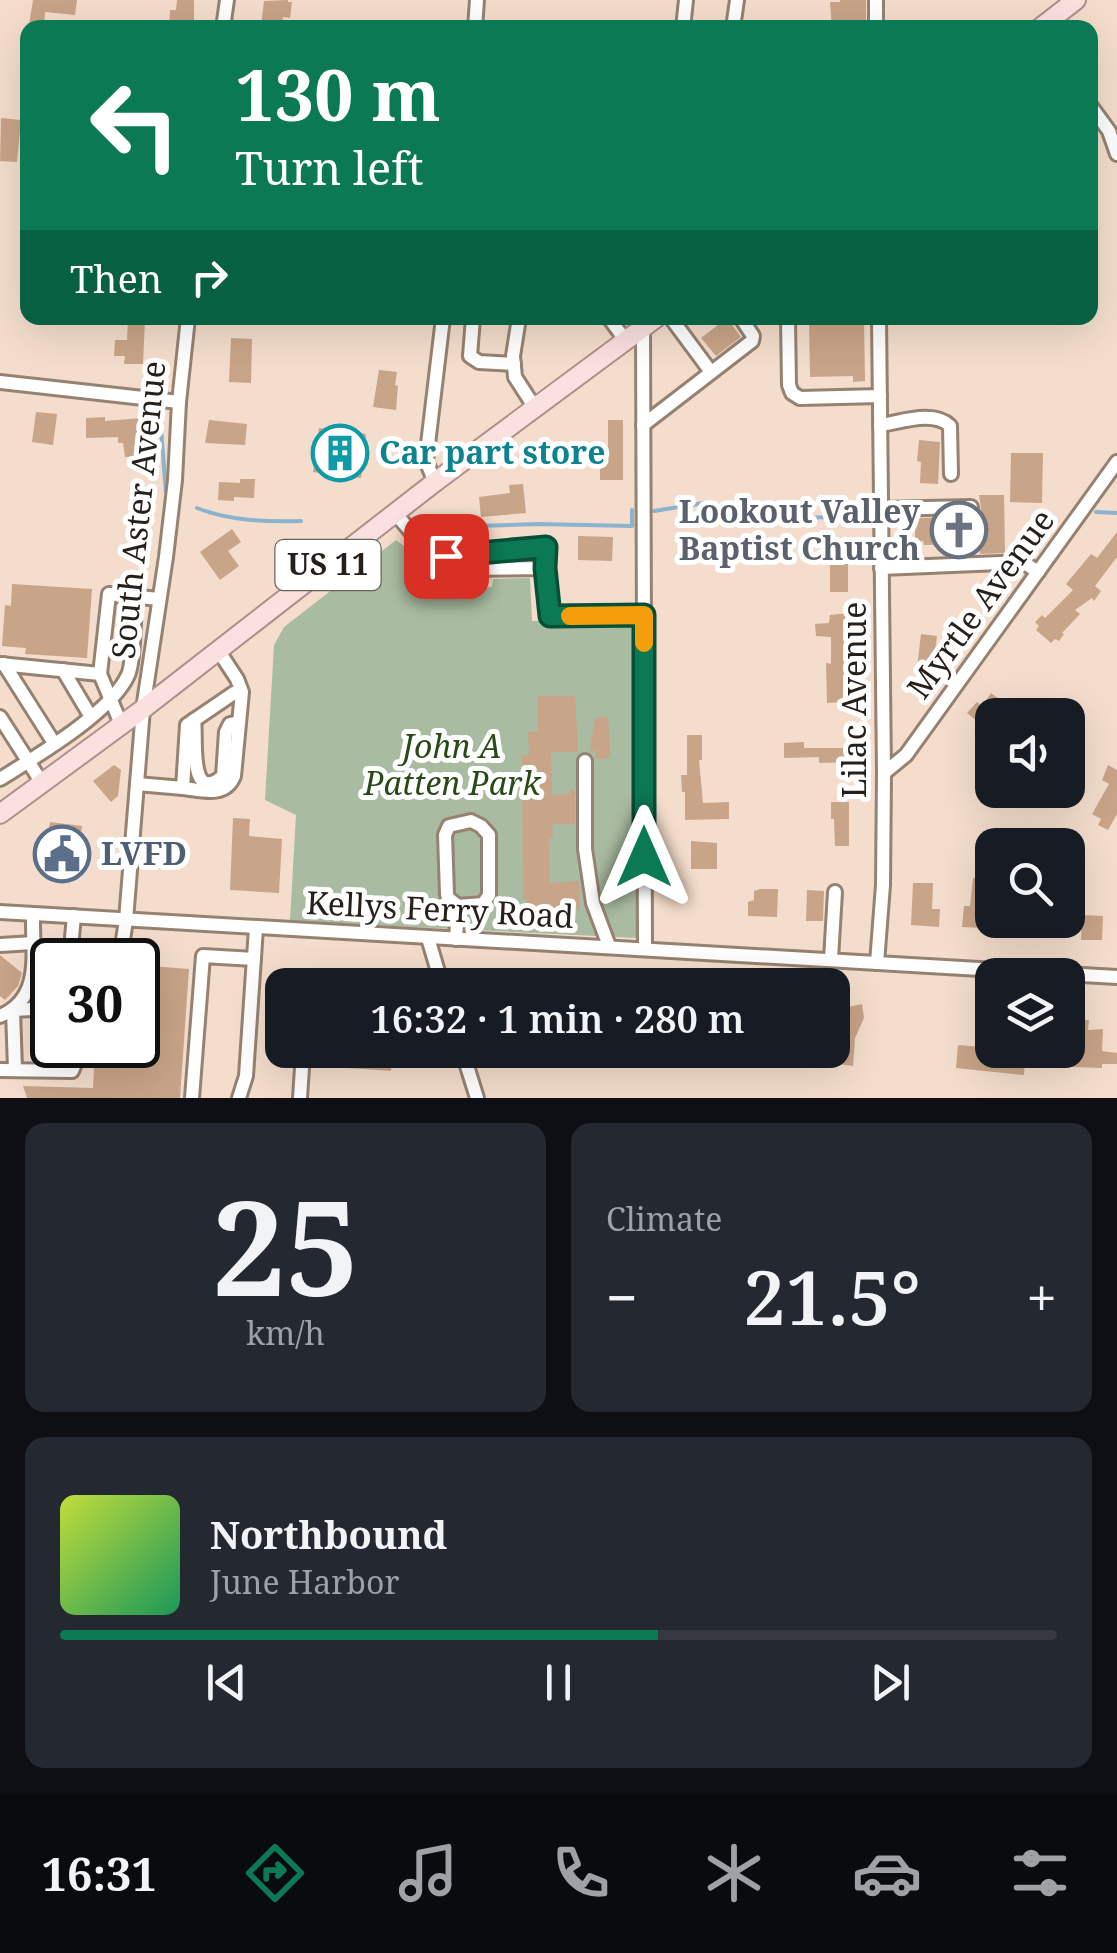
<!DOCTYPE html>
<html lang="en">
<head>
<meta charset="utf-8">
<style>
	:root { --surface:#171b24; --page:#242831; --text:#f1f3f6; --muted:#9ea1a6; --line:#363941; --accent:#0b7953 }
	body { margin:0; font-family:"Noto Serif",serif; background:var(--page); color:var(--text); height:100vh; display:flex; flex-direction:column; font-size:38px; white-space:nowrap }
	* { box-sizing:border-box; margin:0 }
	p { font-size:32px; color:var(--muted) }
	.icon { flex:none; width:55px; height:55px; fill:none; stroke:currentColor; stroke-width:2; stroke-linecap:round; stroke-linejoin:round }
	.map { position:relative; height:1098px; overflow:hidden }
	.panel { display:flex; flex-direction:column; gap:25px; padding:25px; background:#0d0f14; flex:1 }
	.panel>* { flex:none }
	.guide { position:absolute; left:20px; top:20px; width:1078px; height:305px; border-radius:20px; box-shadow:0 10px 40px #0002; background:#0b7953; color:#fff; overflow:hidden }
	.buttons { position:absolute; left:975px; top:698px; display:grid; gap:20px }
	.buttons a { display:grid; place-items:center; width:110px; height:110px; border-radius:20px; background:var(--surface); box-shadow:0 10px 40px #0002; font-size:50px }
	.speed { position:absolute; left:30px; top:938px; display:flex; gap:20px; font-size:50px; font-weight:700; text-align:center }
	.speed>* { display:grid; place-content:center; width:130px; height:130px; border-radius:50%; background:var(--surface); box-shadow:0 10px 40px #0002; line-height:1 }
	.speed .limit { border:5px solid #111; border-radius:15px; background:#fff; color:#111 }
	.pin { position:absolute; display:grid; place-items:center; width:85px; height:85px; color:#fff; margin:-42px; border-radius:20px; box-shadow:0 5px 15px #0006 }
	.me { position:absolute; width:110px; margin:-55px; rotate:0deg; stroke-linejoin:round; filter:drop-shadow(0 0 8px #0008) }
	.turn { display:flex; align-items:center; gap:35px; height:210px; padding:0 50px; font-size:45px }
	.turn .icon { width:130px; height:130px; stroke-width:2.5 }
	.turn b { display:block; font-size:70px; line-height:85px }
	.then { display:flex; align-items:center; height:95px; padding:0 50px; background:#0003; gap:20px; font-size:38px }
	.big { font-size:75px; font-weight:600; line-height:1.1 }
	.panel .widget { flex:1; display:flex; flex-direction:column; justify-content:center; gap:15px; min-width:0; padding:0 35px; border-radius:20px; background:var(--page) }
	.panel .dial { align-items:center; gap:0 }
	.dial b { font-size:130px; line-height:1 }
	.song { display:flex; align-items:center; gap:30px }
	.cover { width:120px; height:120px; border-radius:15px; background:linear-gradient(135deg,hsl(70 70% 55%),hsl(150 70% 35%)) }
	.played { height:10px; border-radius:5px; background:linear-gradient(90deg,var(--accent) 60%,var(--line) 60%) }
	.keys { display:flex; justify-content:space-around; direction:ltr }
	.heat { display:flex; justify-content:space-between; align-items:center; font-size:55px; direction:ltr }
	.panel .tiles { flex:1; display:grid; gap:25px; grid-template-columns:1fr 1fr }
	.widget:last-child { grid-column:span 2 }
	.trip { position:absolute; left:265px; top:968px; width:585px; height:100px; border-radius:20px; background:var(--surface); box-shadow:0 10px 40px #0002; font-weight:600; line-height:100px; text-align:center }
	.menu { display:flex; height:160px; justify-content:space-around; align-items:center; background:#090b0e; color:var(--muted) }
	.menu .icon { width:70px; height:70px }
	.menu .active { color:var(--accent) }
	.menu b { font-size:45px; color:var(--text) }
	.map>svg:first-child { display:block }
</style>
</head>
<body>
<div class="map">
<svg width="1117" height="1098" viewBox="0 0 1117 1098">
	<rect width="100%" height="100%" fill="#f4ddcc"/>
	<!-- green -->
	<polygon fill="#a9bba0" points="396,540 431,566 433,590 492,587 493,579 530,578 532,621 636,620 637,938 290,921 296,815 265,800 274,645 284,627"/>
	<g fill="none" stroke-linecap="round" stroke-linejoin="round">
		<!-- stream -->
		<g stroke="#8bb3ce" stroke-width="4">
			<polyline points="164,406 161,429 166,492"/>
			<path d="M 197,508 C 229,521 267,522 301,521"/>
			<polyline points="654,511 704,503 800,518 863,516"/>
			<polyline points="1096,512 1117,513"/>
			<polyline points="420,516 445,527 538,524 632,526 632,510"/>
		</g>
	</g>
	<!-- building -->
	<g fill="#c8a488">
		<polygon points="33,0 77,0 75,15 45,12 44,27 29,25"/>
		<polygon points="177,0 194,0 194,22 189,22 189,28 169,28 170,10 176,10"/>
		<polygon points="288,0 288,2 292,2 290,18 283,17 282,28 261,25 264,1"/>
		<polygon points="840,0 866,0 866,28 832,28 830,2 840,2"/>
		<polygon points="1,118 21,120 17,162 0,161"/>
		<polygon points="727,318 741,337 716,356 701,338"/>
		<polygon points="809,318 864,318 865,381 853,382 853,376 810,377"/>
		<polygon points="128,319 145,320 143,364 124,364 125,356 114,356 115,340 127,340"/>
		<polygon points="231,338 252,339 251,383 229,382"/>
		<polygon points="379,370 397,372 395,385 398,386 396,410 373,407"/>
		<polygon points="36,412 57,414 53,445 32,442"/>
		<polygon points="105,417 105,421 142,418 143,435 140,435 141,450 135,450 136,456 125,457 123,443 118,443 118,437 86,438 86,418"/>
		<polygon points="209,420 247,424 245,445 205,443"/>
		<polygon points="608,420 623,420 623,480 600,480 600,446 608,446"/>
		<polygon points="319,428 366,434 361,478 313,472"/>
		<polygon points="919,440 940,442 938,484 920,483 921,462 917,461"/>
		<polygon points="1011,453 1043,453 1042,503 1010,502"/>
		<polygon points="240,479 255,479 254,498 234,497 234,501 218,500 219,482 240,483"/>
		<polygon points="523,484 526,513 481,517 479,497 510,493 509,485"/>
		<polygon points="979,495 1004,495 1005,553 980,554 980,544 924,545 923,541 918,541 918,538 915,538 915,522 918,522 918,518 971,517 979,514 981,508"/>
		<polygon points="232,529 241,542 228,551 239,566 220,580 200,552"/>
		<polygon points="1117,532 1117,557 1095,586 1101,591 1094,601 1092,598 1075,610 1080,614 1062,633 1064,634 1059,641 1055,639 1051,643 1036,630 1039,626 1035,622 1042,615 1045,618 1073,590 1066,584 1091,554 1097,558"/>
		<polygon points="578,536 613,537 612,561 578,560"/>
		<rect x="830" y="564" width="18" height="28"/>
		<polygon points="12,584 92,589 87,658 25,654 26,648 2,646 5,605 11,606"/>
		<polygon points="849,613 853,631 852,648 848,648 845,702 827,703 826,663 831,664 831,637 816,636 815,624 829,623 830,615"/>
		<polygon points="921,634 937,636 933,670 917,668"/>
		<polygon points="991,693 999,699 989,712 992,715 992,733 967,713 977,702 982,706"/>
		<polygon points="538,696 575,696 578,752 551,752 552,795 570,794 570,790 575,791 575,824 552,824 553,837 549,838 550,883 579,881 580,909 527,910 527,900 523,899 522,755 529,755 528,732 538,731"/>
		<polygon points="608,717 610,758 596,759 596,751 590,751 595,718"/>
		<polygon points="687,735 702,735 702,760 699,760 703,803 729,802 729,819 685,820 685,792 682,792 681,775 687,775"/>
		<polygon points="804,742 804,748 852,748 852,762 819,763 819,757 784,758 784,743"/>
		<polygon points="114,765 121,770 118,796 111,802 93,781"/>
		<polygon points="1108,765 1117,770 1117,814 1108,830 1098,825 1101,819 1092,814 1109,784 1102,780"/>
		<polygon points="831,802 849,802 849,846 835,846 834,819 831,819"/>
		<polygon points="233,818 250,819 249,836 282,839 279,893 230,890"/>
		<polygon points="50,822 82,826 80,841 88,842 84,872 36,865 41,836 48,837"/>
		<polygon points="691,841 717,843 717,869 691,869"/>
		<polygon points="973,878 992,880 990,893 984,893 982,928 962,927 964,906 970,906"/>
		<polygon points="913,883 933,883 932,909 940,909 939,927 911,925"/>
		<polygon points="760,889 778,889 777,917 748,916 748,902 754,900 754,891"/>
		<polygon points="807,890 824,891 823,921 806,921"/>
		<polygon points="1082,915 1103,916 1102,940 1081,940"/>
		<polygon points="993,920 1036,920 1035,931 1029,931 1030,935 1011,936 991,932"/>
		<polygon points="0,955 22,973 18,986 5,1000 0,996"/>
		<polygon points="138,965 189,969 180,1098 27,1098 23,1086 93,1088 95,1045 138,1045"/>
		<polygon points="862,1004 864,1018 855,1038 853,1066 838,1064 841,1032 837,1032 837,1020 834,1021 834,1010"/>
		<polygon points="1075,1020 1089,1020 1088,1030 1103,1029 1102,1051 1117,1053 1117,1064 1102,1064 1102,1068 1072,1067"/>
		<polygon points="958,1045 992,1048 994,1058 1025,1060 1024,1075 956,1068"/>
		<polygon points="348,1050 393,1050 391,1071 347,1068"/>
	</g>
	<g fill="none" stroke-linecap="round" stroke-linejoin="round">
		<!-- minor casing -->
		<g stroke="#968271" stroke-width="18">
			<g id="minor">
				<polyline points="876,0 876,28"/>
				<polyline points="223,28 227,0"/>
				<polyline points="475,28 477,0"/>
				<polyline points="683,28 686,0"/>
				<polyline points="733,28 737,0"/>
				<polyline points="1090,105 1109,131 1117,154"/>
				<polyline points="473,318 470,356 479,362 514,364"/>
				<polyline points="519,318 513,356 515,377 535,408"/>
				<polyline points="609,318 626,341"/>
				<polyline points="671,318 711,372"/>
				<polyline points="788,318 789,385 792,393 800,398 880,396"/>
				<polyline points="643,325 645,948"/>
				<polyline points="0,382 179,402"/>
				<polyline points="643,425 752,341 753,336 741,318"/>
				<path d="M 880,425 C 901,422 934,410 950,426 L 951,474"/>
				<polyline points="435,482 426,461 443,318"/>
				<polyline points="881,509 971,507"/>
				<polyline points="395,513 424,547 453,569 545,568 550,617 644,615"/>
				<polyline points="438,557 546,547 545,568"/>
				<polyline points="881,568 1023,562 1038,572"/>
				<path d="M 218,650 L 237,679 L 242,692 L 234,693 L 187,725 L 183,788 C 202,790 225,798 234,776 L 242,692"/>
				<polyline points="0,664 100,674 121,724"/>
				<polyline points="4,664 54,743"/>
				<polyline points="63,670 91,717"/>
				<polyline points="100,674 109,594 159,599"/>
				<polyline points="0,717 42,783"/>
				<path d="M 194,720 C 197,734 187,806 223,776 L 226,732 L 230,724 L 239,722"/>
				<polyline points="585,761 585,849 593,903 609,946"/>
				<polyline points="884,773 906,755 1117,462"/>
				<path d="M 0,779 C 35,757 111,713 128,675 C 134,663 134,613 135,597"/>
				<polyline points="137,784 183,788"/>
				<polygon points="471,821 481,826 489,835 489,895 483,904 458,906 448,898 447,894 445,835 449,826"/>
				<polyline points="0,912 1117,977"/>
				<polyline points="428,938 442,985"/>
				<polyline points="456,939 458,906"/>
				<polyline points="0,945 33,943"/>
				<polyline points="71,948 74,916"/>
				<polyline points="831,959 835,892"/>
				<polyline points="120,960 126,920 143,709 166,557 175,480 179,402 188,318"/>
				<polyline points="877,963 883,885 884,773 879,318"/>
				<path d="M 0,1016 C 43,998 32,953 33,914"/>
				<polyline points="462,1050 477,1098"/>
				<polyline points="15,1069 13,1010 52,1008"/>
				<polyline points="0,1070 72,1071 83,1045"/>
				<polyline points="192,1098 203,956 254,959"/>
				<polyline points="239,1098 246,1076 256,928"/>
				<polyline points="300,1098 302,1068"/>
			</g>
		</g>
		<!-- major casing -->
		<g stroke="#ae8f8b" stroke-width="22">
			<g id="major">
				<polyline points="1040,28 1076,0"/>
				<polyline points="0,814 143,709 435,482 656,318"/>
			</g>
		</g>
		<!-- minor -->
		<use href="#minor" stroke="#fff" stroke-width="12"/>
		<!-- major -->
		<use href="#major" stroke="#fae0df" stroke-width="18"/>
	</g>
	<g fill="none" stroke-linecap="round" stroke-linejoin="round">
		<!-- route casing -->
		<g stroke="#074f36" stroke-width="25">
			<polyline id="route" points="446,556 546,547 545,568 550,616 644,615 644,857"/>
		</g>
		<!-- route -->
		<use href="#route" stroke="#0b7953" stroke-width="18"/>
		<!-- slow -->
		<polyline stroke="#f59e0b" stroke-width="18" points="570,616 644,615 644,643"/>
	</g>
	<!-- icons -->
	<defs>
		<g id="building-ring" transform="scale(2.875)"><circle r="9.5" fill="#fff" stroke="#0f9aa8" stroke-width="1.5"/><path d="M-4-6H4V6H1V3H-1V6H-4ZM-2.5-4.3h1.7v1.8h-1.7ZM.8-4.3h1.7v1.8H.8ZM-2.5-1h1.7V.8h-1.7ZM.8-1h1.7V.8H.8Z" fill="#0f9aa8"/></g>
		<g id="church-ring" transform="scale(2.875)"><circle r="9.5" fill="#fff" stroke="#6b7280" stroke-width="1.5"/><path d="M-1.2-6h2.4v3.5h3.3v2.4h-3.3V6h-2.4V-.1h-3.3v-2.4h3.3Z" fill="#6b7280"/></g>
		<g id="civic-ring" transform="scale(2.875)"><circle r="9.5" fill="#fff" stroke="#5c6f8a" stroke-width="1.5"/><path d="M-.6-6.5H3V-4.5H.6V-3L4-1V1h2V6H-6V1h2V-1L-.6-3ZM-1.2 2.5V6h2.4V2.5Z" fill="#5c6f8a"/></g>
	</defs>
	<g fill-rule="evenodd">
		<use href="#building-ring" x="340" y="453"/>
		<use href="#church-ring" x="959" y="530"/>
		<use href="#civic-ring" x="62" y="854"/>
	</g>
	<g text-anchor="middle" stroke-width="10" stroke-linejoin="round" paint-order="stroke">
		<!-- shield labels -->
		<rect fill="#fff" stroke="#68625e" stroke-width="2.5" x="275.5" y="540" width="105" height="50" rx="8"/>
		<g font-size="30" font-weight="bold" fill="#271f19">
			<text x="328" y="575">US 11</text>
		</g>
		<!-- culture labels -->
		<g font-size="32" font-weight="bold" fill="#0d838f" stroke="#fff" text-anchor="start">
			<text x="379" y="464">Car part store</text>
		</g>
		<!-- street labels -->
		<g font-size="32" fill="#271f19" stroke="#fff">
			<text transform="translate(139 510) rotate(-84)" y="11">South Aster Avenue</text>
			<text transform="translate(981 604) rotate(-54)" y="11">Myrtle Avenue</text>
			<text transform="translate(855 700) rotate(-90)" y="11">Lilac Avenue</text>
			<text transform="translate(440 910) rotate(3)" y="11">Kellys Ferry Road</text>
		</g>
		<!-- worship labels -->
		<g font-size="32" font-weight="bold" fill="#5b616d" stroke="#fff" text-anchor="end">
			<text x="920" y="523">Lookout Valley<tspan x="920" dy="37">Baptist Church</tspan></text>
		</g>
		<!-- park labels -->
		<g font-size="32" font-style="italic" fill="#294a16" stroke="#fff">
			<text x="452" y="758">John A<tspan x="452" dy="37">Patten Park</tspan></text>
		</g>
		<!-- service labels -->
		<g font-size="32" font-weight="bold" fill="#4e5e75" stroke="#fff" text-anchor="start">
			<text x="101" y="865">LVFD</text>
		</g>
	</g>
</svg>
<div class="buttons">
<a><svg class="icon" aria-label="sound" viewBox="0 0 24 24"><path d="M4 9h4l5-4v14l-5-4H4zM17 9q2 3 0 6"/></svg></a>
<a><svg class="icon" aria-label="search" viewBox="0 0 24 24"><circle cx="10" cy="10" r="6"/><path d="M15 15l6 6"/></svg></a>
<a><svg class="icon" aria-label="layers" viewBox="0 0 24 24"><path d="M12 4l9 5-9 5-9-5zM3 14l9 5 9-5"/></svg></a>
</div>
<div class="speed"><div class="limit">30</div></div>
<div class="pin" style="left:446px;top:556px;background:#d93025"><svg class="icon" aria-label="arrive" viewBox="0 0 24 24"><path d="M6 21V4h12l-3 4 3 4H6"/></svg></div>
<svg class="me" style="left:644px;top:857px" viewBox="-20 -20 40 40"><path d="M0-17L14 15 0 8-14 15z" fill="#0b7953" stroke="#fff" stroke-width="4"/></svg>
<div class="trip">16:32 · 1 min · 280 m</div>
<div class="guide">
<div class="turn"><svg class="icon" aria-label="left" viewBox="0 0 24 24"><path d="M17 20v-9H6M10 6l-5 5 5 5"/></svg><div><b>130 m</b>Turn left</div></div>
<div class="then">Then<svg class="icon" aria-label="right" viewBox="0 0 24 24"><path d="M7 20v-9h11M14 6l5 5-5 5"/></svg></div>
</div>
</div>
<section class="panel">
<div class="tiles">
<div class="widget dial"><b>25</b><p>km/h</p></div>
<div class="widget"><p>Climate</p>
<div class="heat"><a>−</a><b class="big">21.5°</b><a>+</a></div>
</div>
<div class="widget">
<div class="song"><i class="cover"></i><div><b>Northbound</b><p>June Harbor</p></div></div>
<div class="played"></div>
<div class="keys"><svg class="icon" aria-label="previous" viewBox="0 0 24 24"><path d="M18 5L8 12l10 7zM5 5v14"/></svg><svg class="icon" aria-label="pause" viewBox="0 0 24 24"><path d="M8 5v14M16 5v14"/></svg><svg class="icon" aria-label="next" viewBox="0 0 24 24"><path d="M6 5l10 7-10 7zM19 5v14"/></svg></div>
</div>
</div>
</section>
<nav class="menu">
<b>16:31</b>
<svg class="icon active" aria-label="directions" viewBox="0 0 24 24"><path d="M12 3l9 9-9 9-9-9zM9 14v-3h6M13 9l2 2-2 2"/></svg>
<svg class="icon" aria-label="music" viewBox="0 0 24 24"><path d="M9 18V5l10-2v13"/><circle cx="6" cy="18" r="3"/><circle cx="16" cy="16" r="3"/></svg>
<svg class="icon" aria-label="phone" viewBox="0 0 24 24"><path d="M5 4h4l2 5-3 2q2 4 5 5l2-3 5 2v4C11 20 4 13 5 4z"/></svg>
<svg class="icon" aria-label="climate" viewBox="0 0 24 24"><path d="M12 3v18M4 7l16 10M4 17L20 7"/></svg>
<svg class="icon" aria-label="car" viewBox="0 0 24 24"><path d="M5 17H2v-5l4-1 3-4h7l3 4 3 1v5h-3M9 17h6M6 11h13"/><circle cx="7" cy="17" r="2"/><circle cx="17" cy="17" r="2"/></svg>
<svg class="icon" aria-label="filters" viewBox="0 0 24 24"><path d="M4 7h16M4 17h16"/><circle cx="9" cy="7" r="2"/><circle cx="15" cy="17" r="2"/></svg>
</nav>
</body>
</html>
